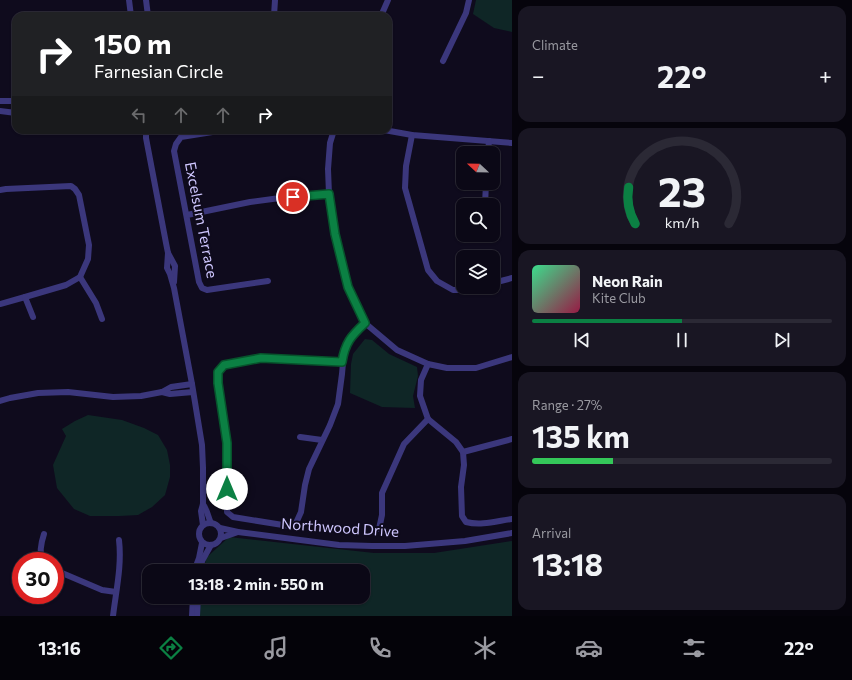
<!DOCTYPE html>
<html lang="en">
<head>
<meta charset="utf-8">
<style>
	:root { --surface:#0b0816; --page:#191623; --text:#f1f3f6; --muted:#9a9aa1; --line:#2b2935; --accent:#0b8043 }
	body { margin:0; font-family:Commissioner,sans-serif; background:var(--page); color:var(--text); height:100vh; display:flex; flex-direction:column; font-size:15px; white-space:nowrap }
	* { box-sizing:border-box; margin:0 }
	p { font-size:13px; color:var(--muted) }
	.icon { flex:none; width:22px; height:22px; fill:none; stroke:currentColor; stroke-width:2; stroke-linecap:round; stroke-linejoin:round }
	.map { position:relative; flex:1; overflow:hidden }
	.side { display:flex; flex-direction:column; gap:6px; padding:6px; background:#06040c; width:340px }
	.side>* { flex:none }
	.guide { position:absolute; left:12px; top:12px; width:380px; height:122px; border-radius:12px; box-shadow:0 1px 3px #0004,0 0 0 1px var(--line); background:#202124; color:#fff; overflow:hidden }
	.needle { width:26px; rotate:292deg }
	.tools { position:absolute; left:456px; top:146px; display:grid; gap:8px }
	.tools a { display:grid; place-items:center; width:44px; height:44px; border-radius:8px; background:var(--surface); box-shadow:0 1px 3px #0004,0 0 0 1px var(--line); font-size:20px }
	.speed { position:absolute; left:12px; top:552px; display:flex; gap:8px; font-size:20px; font-weight:700; text-align:center }
	.speed>* { display:grid; place-content:center; width:52px; height:52px; border-radius:50%; background:var(--surface); box-shadow:0 1px 3px #0004,0 0 0 1px var(--line); line-height:1 }
	.speed .limit { border:6px solid #d22; background:#fff; color:#111 }
	.pin { position:absolute; display:grid; place-items:center; width:34px; height:34px; color:#fff; margin:-17px; border:2px solid #fff; border-radius:50%; box-shadow:0 1px 4px #0007 }
	.me { position:absolute; width:44px; margin:-22px; rotate:0deg; stroke-linejoin:round; filter:drop-shadow(0 0 3px #0008) }
	.turn { display:flex; align-items:center; gap:14px; height:84px; padding:0 16px; font-size:18px }
	.turn .icon { width:52px; height:52px; stroke-width:2.5 }
	.turn b { display:block; font-size:28px; line-height:34px }
	.lanes { display:flex; align-items:center; height:38px; padding:0 16px; background:#0003; justify-content:center; gap:20px; direction:ltr }
	.lanes .off { opacity:.35 }
	.big { font-size:30px; font-weight:700; line-height:1.1 }
	.side .card { flex:1; display:flex; flex-direction:column; justify-content:center; gap:6px; min-width:0; padding:0 14px; border-radius:12px; background:var(--page) }
	.side .dial { align-items:center; gap:0 }
	.dial svg { height:104px; overflow:visible; fill:none; stroke:var(--line); stroke-width:7; stroke-linecap:round; text-anchor:middle }
	.dial text { fill:var(--text); stroke:none }
	.song { display:flex; align-items:center; gap:12px }
	.cover { width:48px; height:48px; border-radius:6px; background:linear-gradient(135deg,hsl(150 70% 55%),hsl(340 70% 35%)) }
	.played { height:4px; border-radius:2px; background:linear-gradient(90deg,var(--accent) 50%,var(--line) 50%) }
	.keys { display:flex; justify-content:space-around; direction:ltr }
	.heat { display:flex; justify-content:space-between; align-items:center; font-size:22px; direction:ltr }
	.charge { height:6px; border-radius:3px; background:linear-gradient(90deg,#34c759 27%,var(--line) 0) }
	.trip { position:absolute; left:142px; top:564px; width:228px; height:40px; border-radius:12px; background:var(--surface); box-shadow:0 1px 3px #0004,0 0 0 1px var(--line); font-weight:700; line-height:40px; text-align:center }
	.tabs { display:flex; height:64px; justify-content:space-around; align-items:center; background:#040309; color:var(--muted) }
	.tabs .icon { width:28px; height:28px }
	.tabs .selected { color:var(--accent) }
	.tabs b { font-size:18px; color:var(--text) }
	main { display:flex; flex:1; min-height:0 }
	.map>svg:first-child { display:block }
</style>
</head>
<body>
<main>
<div class="map">
<svg width="512" height="616" viewBox="0 0 512 616">
	<rect width="100%" height="100%" fill="#0f0b1d"/>
	<!-- green -->
	<g fill="#0f2626">
		<polygon points="476,0 512,0 512,32 494,28 473,14"/>
		<polygon points="365,339 372,340 389,354 417,367 418,376 413,396 415,408 382,407 350,393 351,364 353,354"/>
		<polygon points="88,415 122,420 144,428 158,435 167,450 170,465 170,477 165,495 152,507 138,515 119,516 90,516 74,509 57,488 53,465 66,436 62,429 75,421"/>
		<polygon points="229,537 374,553 434,553 512,541 512,616 199,616 201,597 363,597 363,571 204,571 206,558"/>
	</g>
	<g fill="none" stroke-linecap="round" stroke-linejoin="round">
		<!-- minor -->
		<g stroke="#3b377c" stroke-width="6">
			<polyline points="129,0 131,16"/>
			<polyline points="146,0 148,16"/>
			<polyline points="274,16 275,0"/>
			<polyline points="381,16 388,0"/>
			<polyline points="443,61 466,13 469,0"/>
			<polyline points="0,101 16,101"/>
			<polyline points="0,111 16,113"/>
			<polyline points="146,130 146,138 166,243 168,253 175,266 174,282"/>
			<polyline points="225,130 181,137 176,144 174,151 199,282 202,288 207,290 268,281"/>
			<polyline points="334,130 330,143 328,169 329,194 335,234 348,287 365,323 397,350 428,364 447,368 476,368 512,357"/>
			<polyline points="384,130 412,135 512,143"/>
			<polyline points="412,135 406,166 405,188 428,270 437,281 453,290 470,290 480,287"/>
			<polyline points="488,153 489,141"/>
			<polyline points="0,190 6,189 71,186 75,189 79,195 89,245 88,259 80,277 66,285 25,297 0,304"/>
			<polyline points="485,205 486,183"/>
			<polyline points="187,215 250,202 280,198 329,194"/>
			<polyline points="168,253 167,268 170,274 174,288 192,384 202,445 203,468 203,504 201,511 203,525"/>
			<polyline points="80,277 96,303 102,319"/>
			<polyline points="493,283 512,278"/>
			<polyline points="25,297 33,317"/>
			<polyline points="342,362 261,358 224,365 218,372 218,383 227,443 227,512 233,517 289,526 296,523 301,512 305,485 309,469 330,425 338,404 342,374 344,351 352,335 365,323"/>
			<path d="M 428,364 L 421,380 L 420,396 L 428,419 L 456,442 L 463,452 L 464,465 L 461,487 L 462,516 L 466,522 C 481,526 497,521 512,519"/>
			<polyline points="162,392 170,394 193,392"/>
			<polyline points="0,401 10,398 38,393 68,392 113,397 141,396 162,392 171,387 192,384"/>
			<polyline points="300,437 322,440"/>
			<polyline points="463,452 512,439"/>
			<path d="M 203,504 C 207,509 208,517 211,523"/>
			<circle cx="210" cy="534" r="11"/>
			<polyline points="220,528 238,532 339,545 372,546 405,546 465,541 512,533"/>
			<polyline points="379,529 382,515 382,493 404,444 428,419"/>
			<polyline points="221,538 238,532"/>
			<path d="M 42,561 C 39,552 41,543 44,534"/>
			<polyline points="55,570 102,590 116,592"/>
			<polyline points="195,571 196,566 199,558 202,543"/>
			<polyline points="201,571 202,561 211,545"/>
			<path d="M 113,616 C 116,591 122,565 119,540"/>
			<polyline points="192,616 193,597"/>
			<polyline points="197,616 198,597"/>
		</g>
	</g>
	<g fill="none" stroke-linecap="round" stroke-linejoin="round">
		<!-- route casing -->
		<g stroke="#07532c" stroke-width="10">
			<path id="route" d="M 227,489 L 227,443 L 218,383 L 218,372 L 224,365 L 261,358 L 342,362 C 345,343 351,336 365,323 L 348,287 L 335,234 L 329,194 L 293,197"/>
		</g>
		<!-- route -->
		<use href="#route" stroke="#0b8043" stroke-width="7"/>
	</g>
	<g text-anchor="middle" stroke-width="4" stroke-linejoin="round" paint-order="stroke">
		<!-- street labels -->
		<g font-size="15" fill="#cfc7ff" stroke="#0f0b1d">
			<text transform="translate(201 220) rotate(79)" y="5">Excelsum Terrace</text>
			<text transform="translate(340 528) rotate(4)" y="5">Northwood Drive</text>
		</g>
	</g>
</svg>
<div class="tools">
<a><svg class="needle" viewBox="-14 -14 28 28"><path d="M0-13l5 13h-10z" fill="#e53935"/><path d="M0 13l5-13h-10z" fill="#9a9aa1"/></svg></a>
<a><svg class="icon" aria-label="search" viewBox="0 0 24 24"><circle cx="10" cy="10" r="6"/><path d="M15 15l6 6"/></svg></a>
<a><svg class="icon" aria-label="layers" viewBox="0 0 24 24"><path d="M12 4l9 5-9 5-9-5zM3 14l9 5 9-5"/></svg></a>
</div>
<div class="speed"><div class="limit">30</div></div>
<div class="pin" style="left:293px;top:197px;background:#d93025"><svg class="icon" aria-label="arrive" viewBox="0 0 24 24"><path d="M6 21V4h12l-3 4 3 4H6"/></svg></div>
<svg class="me" style="left:227px;top:489px" viewBox="-20 -20 40 40"><circle r="19" fill="#fff"/><path d="M0-13L10 11 0 6-10 11z" fill="#0b8043"/></svg>
<div class="trip">13:18 · 2 min · 550 m</div>
<div class="guide">
<div class="turn"><svg class="icon" aria-label="right" viewBox="0 0 24 24"><path d="M7 20v-9h11M14 6l5 5-5 5"/></svg><div><b>150 m</b>Farnesian Circle</div></div>
<div class="lanes"><svg class="icon off" aria-label="left" viewBox="0 0 24 24"><path d="M17 20v-9H6M10 6l-5 5 5 5"/></svg><svg class="icon off" aria-label="ahead" viewBox="0 0 24 24"><path d="M12 20V5M6 11l6-6 6 6"/></svg><svg class="icon off" aria-label="ahead" viewBox="0 0 24 24"><path d="M12 20V5M6 11l6-6 6 6"/></svg><svg class="icon" aria-label="right" viewBox="0 0 24 24"><path d="M7 20v-9h11M14 6l5 5-5 5"/></svg></div>
</div>
</div>
<section class="side">
<div class="card"><p>Climate</p>
<div class="heat"><a>−</a><b class="big">22°</b><a>+</a></div>
</div>
<div class="card dial"><svg viewBox="0 0 100 80">
<path d="M14 69A42 42 0 1 1 86 69"/>
<path d="M14 69A42 42 0 0 1 9 41" stroke="#0b8043"/>
<text x="50" y="56" font-size="32" font-weight="700">23</text>
<text x="50" y="72" font-size="11">km/h</text>
</svg></div>
<div class="card">
<div class="song"><i class="cover"></i><div><b>Neon Rain</b><p>Kite Club</p></div></div>
<div class="played"></div>
<div class="keys"><svg class="icon" aria-label="previous" viewBox="0 0 24 24"><path d="M18 5L8 12l10 7zM5 5v14"/></svg><svg class="icon" aria-label="pause" viewBox="0 0 24 24"><path d="M8 5v14M16 5v14"/></svg><svg class="icon" aria-label="next" viewBox="0 0 24 24"><path d="M6 5l10 7-10 7zM19 5v14"/></svg></div>
</div>
<div class="card"><p>Range · 27%</p><b class="big">135 km</b><div class="charge"></div></div>
<div class="card"><p>Arrival</p><b class="big">13:18</b></div>
</section>
</main>
<nav class="tabs">
<b>13:16</b>
<svg class="icon selected" aria-label="directions" viewBox="0 0 24 24"><path d="M12 3l9 9-9 9-9-9zM9 14v-3h6M13 9l2 2-2 2"/></svg>
<svg class="icon" aria-label="music" viewBox="0 0 24 24"><path d="M9 18V5l10-2v13"/><circle cx="6" cy="18" r="3"/><circle cx="16" cy="16" r="3"/></svg>
<svg class="icon" aria-label="phone" viewBox="0 0 24 24"><path d="M5 4h4l2 5-3 2q2 4 5 5l2-3 5 2v4C11 20 4 13 5 4z"/></svg>
<svg class="icon" aria-label="climate" viewBox="0 0 24 24"><path d="M12 3v18M4 7l16 10M4 17L20 7"/></svg>
<svg class="icon" aria-label="car" viewBox="0 0 24 24"><path d="M5 17H2v-5l4-1 3-4h7l3 4 3 1v5h-3M9 17h6M6 11h13"/><circle cx="7" cy="17" r="2"/><circle cx="17" cy="17" r="2"/></svg>
<svg class="icon" aria-label="filters" viewBox="0 0 24 24"><path d="M4 7h16M4 17h16"/><circle cx="9" cy="7" r="2"/><circle cx="15" cy="17" r="2"/></svg>
<b>22°</b>
</nav>
</body>
</html>
